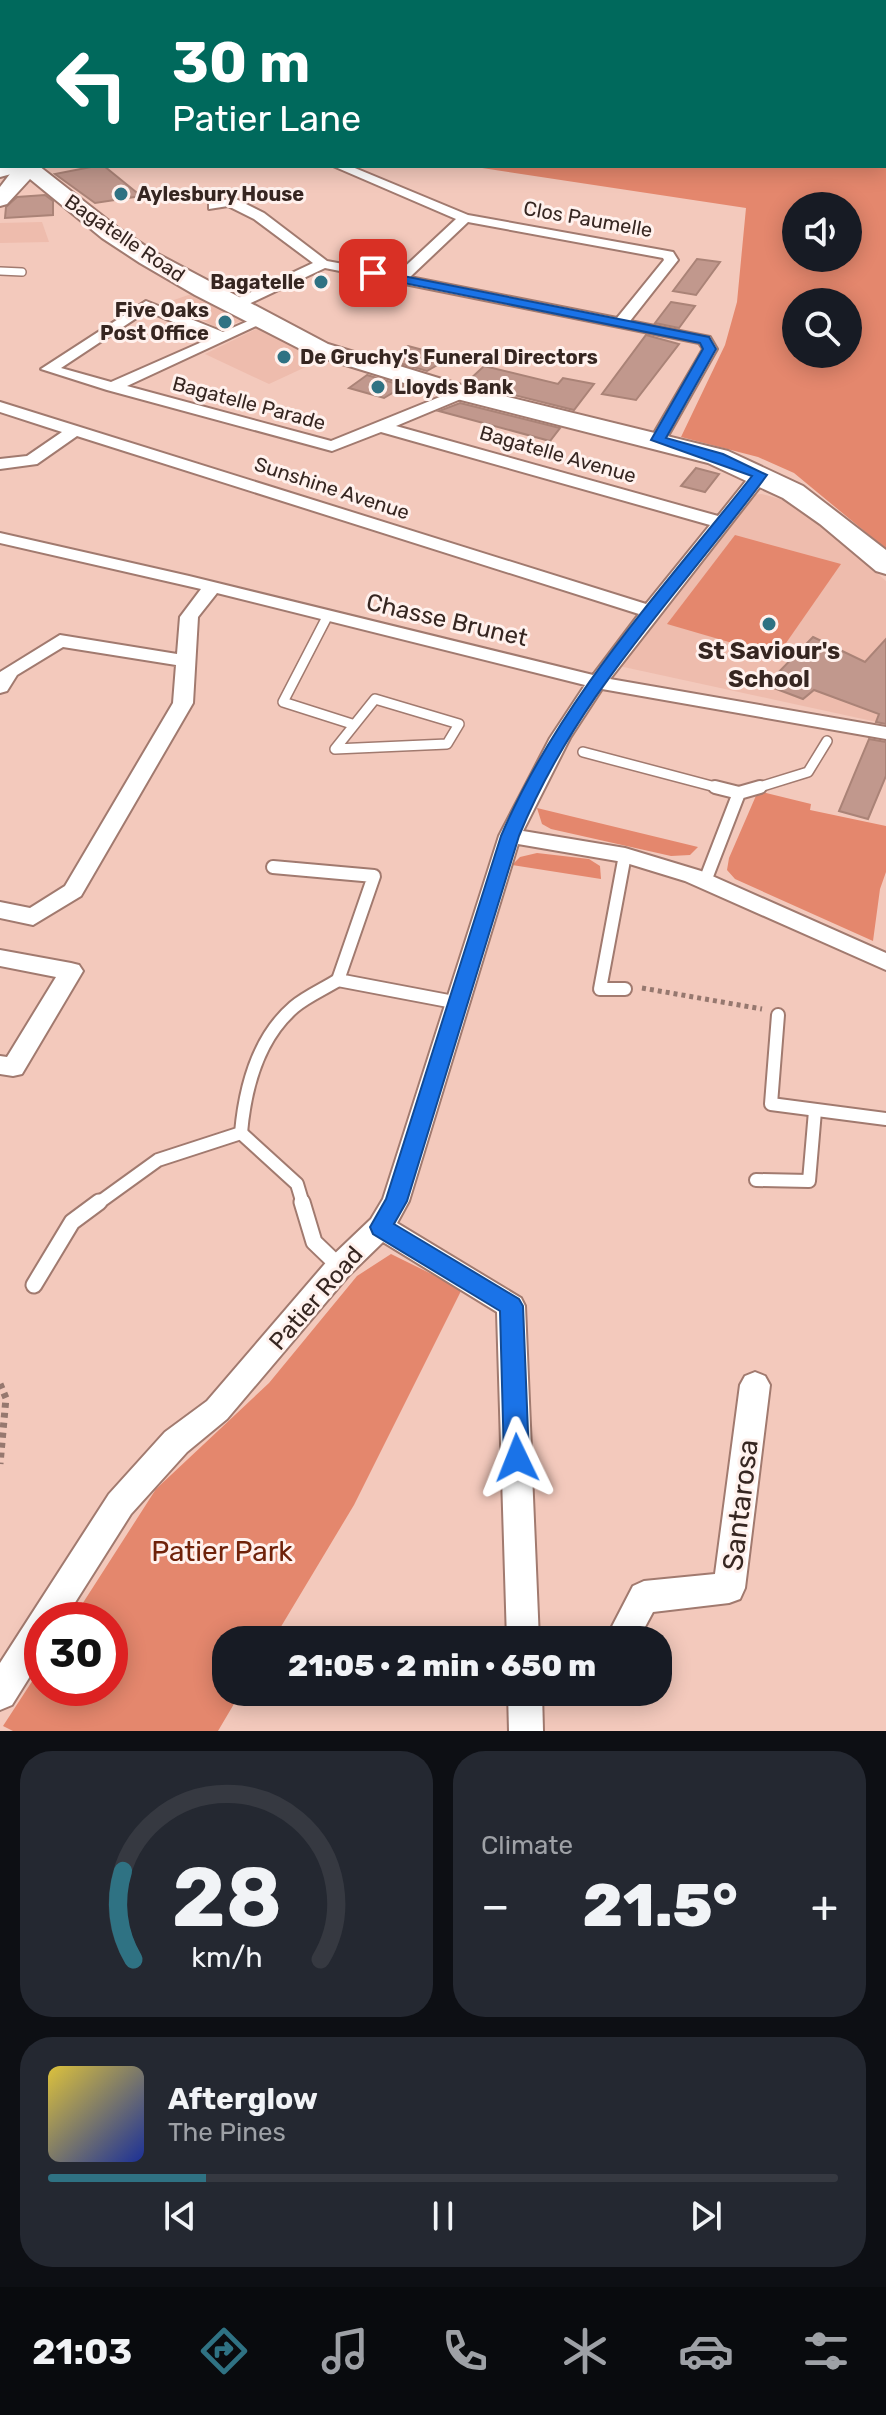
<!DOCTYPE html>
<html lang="en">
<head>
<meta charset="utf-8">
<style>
	:root { --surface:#171b24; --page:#242831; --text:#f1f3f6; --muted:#9ea1a6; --line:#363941; --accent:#2f7283 }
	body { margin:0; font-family:Rubik,sans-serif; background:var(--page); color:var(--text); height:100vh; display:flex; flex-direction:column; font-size:30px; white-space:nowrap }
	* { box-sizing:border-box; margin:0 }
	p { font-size:26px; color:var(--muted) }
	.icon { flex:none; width:44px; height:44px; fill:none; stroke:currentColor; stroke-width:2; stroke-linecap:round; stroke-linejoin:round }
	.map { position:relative; height:1731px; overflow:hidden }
	.drawer { display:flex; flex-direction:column; gap:20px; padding:20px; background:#0d0f14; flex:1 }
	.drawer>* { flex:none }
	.banner { position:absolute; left:0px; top:0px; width:886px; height:168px; box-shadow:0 4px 20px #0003; background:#00695c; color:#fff; overflow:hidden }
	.fabs { position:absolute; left:782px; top:192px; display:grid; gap:16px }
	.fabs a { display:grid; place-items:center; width:80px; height:80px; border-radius:50%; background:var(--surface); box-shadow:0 4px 20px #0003; font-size:40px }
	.speed { position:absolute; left:24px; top:1602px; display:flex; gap:16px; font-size:40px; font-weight:700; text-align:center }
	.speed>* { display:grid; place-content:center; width:104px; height:104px; border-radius:50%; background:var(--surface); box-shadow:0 4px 20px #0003; line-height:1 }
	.speed .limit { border:12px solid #d22; background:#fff; color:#111 }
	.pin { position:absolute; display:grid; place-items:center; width:68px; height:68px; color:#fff; margin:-34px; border-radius:16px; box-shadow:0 4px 12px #0006 }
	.me { position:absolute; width:88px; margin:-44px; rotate:358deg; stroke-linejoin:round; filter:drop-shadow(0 0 6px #0008) }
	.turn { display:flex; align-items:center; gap:28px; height:168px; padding:0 40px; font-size:36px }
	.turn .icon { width:104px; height:104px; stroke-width:2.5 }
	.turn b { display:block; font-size:56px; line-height:68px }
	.big { font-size:60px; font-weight:800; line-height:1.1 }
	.drawer .widget { flex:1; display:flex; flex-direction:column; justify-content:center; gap:12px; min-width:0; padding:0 28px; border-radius:32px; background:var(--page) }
	.drawer .dial { align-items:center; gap:0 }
	.dial svg { height:208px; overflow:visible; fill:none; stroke:var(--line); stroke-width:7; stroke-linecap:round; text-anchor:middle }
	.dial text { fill:var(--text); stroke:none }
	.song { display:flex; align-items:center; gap:24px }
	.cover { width:96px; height:96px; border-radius:12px; background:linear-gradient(135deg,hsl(50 70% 55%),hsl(230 70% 35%)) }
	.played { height:8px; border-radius:4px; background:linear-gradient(90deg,var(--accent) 20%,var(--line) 20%) }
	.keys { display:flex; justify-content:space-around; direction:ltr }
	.heat { display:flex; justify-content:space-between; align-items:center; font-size:44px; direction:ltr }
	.drawer .tiles { flex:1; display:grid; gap:20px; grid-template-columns:1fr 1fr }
	.widget:last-child { grid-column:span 2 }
	.trip { position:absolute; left:212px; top:1626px; width:460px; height:80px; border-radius:32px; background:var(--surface); box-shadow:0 4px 20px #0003; font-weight:800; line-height:80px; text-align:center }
	.tabs { display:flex; height:128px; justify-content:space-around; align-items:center; background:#090b0e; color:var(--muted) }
	.tabs .icon { width:56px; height:56px }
	.tabs .on { color:var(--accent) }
	.tabs b { font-size:36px; color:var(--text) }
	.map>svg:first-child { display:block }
</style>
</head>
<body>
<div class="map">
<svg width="886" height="1731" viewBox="0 0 886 1731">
	<rect width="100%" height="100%" fill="#f3c9bc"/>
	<!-- built -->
	<g fill="#eebcad">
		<polygon points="42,222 49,242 0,243 0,223"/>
		<polygon points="197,292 247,319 219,329 168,302"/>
		<polygon points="262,326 325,358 269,384 205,354"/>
		<polygon points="762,494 787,501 831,533 886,581 886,724 619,666 751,495"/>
	</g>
	<!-- green -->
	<g fill="#e4876d" fill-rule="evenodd">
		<path d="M 629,0 L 886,0 L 886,549 L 794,473 L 758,457 L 681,437 L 725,345 L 737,302 L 746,208 L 469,166 L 884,166 L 884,2 ZM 848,206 L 848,258 L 796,258 L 796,206 ZM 796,302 L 848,302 L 848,354 L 796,354 Z"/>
		<polygon points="735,535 841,564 777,656 667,624"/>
		<polygon points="758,791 811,804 810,810 886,826 886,872 880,889 873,941 735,879 727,870 729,858"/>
		<polygon points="537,808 698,847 690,855 671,856 551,829 542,824"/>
		<polygon points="537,853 589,859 600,866 601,879 512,865 520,857"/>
		<polygon points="391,1254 462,1289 354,1505 273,1640 226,1640 226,1692 241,1692 218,1731 13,1731 3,1726 42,1666 42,1688 110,1688 110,1620 72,1620 156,1489 269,1383 357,1276"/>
	</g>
	<!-- building -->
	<g fill="#c1988d" stroke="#aa8377" stroke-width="2">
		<polygon points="96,166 104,166 141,196 95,203 55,174"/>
		<polygon points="45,195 53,201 53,215 5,218 6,207 17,197"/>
		<polygon points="697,259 720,262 696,295 673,291"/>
		<polygon points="671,302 695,306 679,328 655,323"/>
		<polygon points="646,335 679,344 636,400 602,394"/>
		<polygon points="408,346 423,350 453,356 427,371 389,360"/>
		<polygon points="484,366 558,384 563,378 594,384 574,410 466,383"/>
		<polygon points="367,375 404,386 384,398 349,388"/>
		<polygon points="460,403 560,428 550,441 439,411"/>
		<polygon points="696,468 719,474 705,492 681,486"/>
		<polygon points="813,637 865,662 886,639 886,724 876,722 879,714 814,690 803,699 766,685"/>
		<polygon points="869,739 886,742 886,776 868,819 839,811"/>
	</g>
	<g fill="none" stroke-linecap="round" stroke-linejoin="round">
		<!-- lane-far4 casing -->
		<g stroke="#a17a6f" stroke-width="8">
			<polyline id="lane-far4" points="0,167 13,169"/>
		</g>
		<!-- lane-far3 casing -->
		<g stroke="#a17a6f" stroke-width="10">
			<polyline id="lane-far3" points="0,271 22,272"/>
		</g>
		<!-- lane-far2 casing -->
		<g stroke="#a17a6f" stroke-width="12">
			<g id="lane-far2">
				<polyline points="327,617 283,702 352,724"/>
				<polygon points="375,699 459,724 447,744 335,749"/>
				<polyline points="583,752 723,789"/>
				<polyline points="753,789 808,772 827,741"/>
			</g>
		</g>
		<!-- lane-far1 casing -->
		<g stroke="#a17a6f" stroke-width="16">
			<g id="lane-far1">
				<polyline points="715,787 739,793"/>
				<polyline points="625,855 600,989 625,989"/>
				<polyline points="273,867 374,876 338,980 459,1003"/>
				<polyline points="705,881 739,793 760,787"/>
				<polyline points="778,1015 771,1104 886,1119"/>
				<polyline points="241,1133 297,1184 303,1204"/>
				<polyline points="756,1180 809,1181 815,1111"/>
				<path d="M 97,1204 L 158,1160 L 241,1133 C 245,1087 258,1038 294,1007 C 307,996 324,989 338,980"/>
			</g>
		</g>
		<!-- lane casing -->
		<g stroke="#a17a6f" stroke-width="19">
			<g id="lane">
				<polyline points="302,1202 314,1242 339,1266"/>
				<polyline points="34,1285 72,1222 99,1202"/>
			</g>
		</g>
		<!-- street casing -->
		<g stroke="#a17a6f" stroke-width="4">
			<g id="street">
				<polygon points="110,0 122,0 123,2 111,2"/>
				<polygon points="183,0 202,0 182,2"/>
				<polygon points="295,0 314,0 313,2"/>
				<polygon points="329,0 342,0 343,2 330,2"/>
				<polygon points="18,166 34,168 0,177 0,169"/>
				<path d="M 333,166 L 350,166 L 468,215 L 673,252 L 678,260 L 630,321 L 710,337 L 717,349 L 664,443 L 658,445 L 650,440 L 703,349 L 699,343 L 325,268 L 238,309 L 228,309 L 228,303 L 313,263 L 254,219 L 228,206 L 209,209 L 209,203 L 234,198 L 264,213 L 327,261 L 397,274 L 456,219 ZM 468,222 L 663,258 L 664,260 L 617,318 L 410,277 Z"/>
				<path d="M 146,301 L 223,332 L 255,318 L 260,317 L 267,321 L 127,386 L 331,441 L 462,388 L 470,393 L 468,396 L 396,426 L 718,516 L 754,471 L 766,471 L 768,475 L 766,479 L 610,679 L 886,727 L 886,739 L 602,689 L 570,738 L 523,831 L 625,848 L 701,871 L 886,953 L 886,970 L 685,881 L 623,862 L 518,844 L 409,1201 L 397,1223 L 521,1298 L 525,1306 L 539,1640 L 507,1640 L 497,1312 L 383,1242 L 349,1275 L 227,1419 L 187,1452 L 131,1514 L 64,1620 L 42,1620 L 42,1657 L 12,1705 L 0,1710 L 0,1663 L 109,1494 L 165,1432 L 207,1401 L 329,1259 L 371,1219 L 383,1199 L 499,836 L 550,738 L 585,685 L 217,593 L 198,617 L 193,703 L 81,896 L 33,925 L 0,918 L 0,902 L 30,908 L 65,886 L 173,703 L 176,665 L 63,647 L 17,675 L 7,691 L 0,693 L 0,672 L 60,635 L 177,654 L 180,617 L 201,589 L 0,543 L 0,533 L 189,576 L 593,675 L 639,614 L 77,436 L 37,464 L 0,469 L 0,459 L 27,456 L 62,432 L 0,412 L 0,402 L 646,604 L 710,525 L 381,432 L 332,451 L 107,390 L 41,369 ZM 147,311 L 211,338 L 111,382 L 61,368 Z"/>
				<polygon points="0,950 71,963 79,965 83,971 22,1074 13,1076 0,1074 0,1056 7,1057 56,977 0,966"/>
				<polygon points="755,1372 765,1376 770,1385 745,1588 740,1599 729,1603 653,1612 638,1640 605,1640 633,1586 644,1581 715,1574 740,1385 745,1376"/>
				<polygon points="508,1692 542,1692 543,1731 509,1731"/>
			</g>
		</g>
		<!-- secondary casing -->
		<g stroke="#a17a6f" stroke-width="36">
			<polyline id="secondary" points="399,2 400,0"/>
		</g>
		<!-- primary casing -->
		<g stroke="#a17a6f" stroke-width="4">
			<g id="primary">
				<polygon points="0,113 2,114 2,130 0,129"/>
				<polygon points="16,166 39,166 118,228 156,253 328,344 471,388 728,451 803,486 886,550 886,574 876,571 820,524 783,498 708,463 453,398 310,354 195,295 140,263 102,238 30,179 7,204 0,206 0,187"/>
			</g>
		</g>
		<!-- path-far2 -->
		<polyline stroke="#96786f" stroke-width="3" stroke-dasharray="2 2" stroke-linecap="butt" points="40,2 50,0"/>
		<!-- path-far1 -->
		<polyline stroke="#96786f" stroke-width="5" stroke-dasharray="4 4" stroke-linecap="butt" points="642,988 762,1009"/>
		<!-- path -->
		<polyline stroke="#96786f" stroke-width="7" stroke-dasharray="5 5" stroke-linecap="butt" points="0,1384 6,1398 0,1464"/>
		<!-- lane-far4 -->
		<use href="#lane-far4" stroke="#fff" stroke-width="6"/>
		<!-- lane-far3 -->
		<use href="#lane-far3" stroke="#fff" stroke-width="7"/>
		<!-- lane-far2 -->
		<use href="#lane-far2" stroke="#fff" stroke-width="9"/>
		<!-- lane-far1 -->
		<use href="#lane-far1" stroke="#fff" stroke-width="12"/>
		<!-- lane -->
		<use href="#lane" stroke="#fff" stroke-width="15"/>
		<!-- street -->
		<use href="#street" fill="#fff" fill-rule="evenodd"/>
		<!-- secondary -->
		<use href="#secondary" stroke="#fff" stroke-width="32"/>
		<!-- primary -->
		<use href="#primary" fill="#fff" fill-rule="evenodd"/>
	</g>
	<!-- route -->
	<path fill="#1a73e8" stroke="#114b97" stroke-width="2" d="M 373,270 L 709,337 L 716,349 L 666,438 L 723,454 L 767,475 C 678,596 577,694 519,836 L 407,1201 L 394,1224 L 519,1299 L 523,1306 L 529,1458 L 525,1466 L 517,1469 L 508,1466 L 504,1458 L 500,1311 L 373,1234 L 370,1227 L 386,1199 L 501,836 C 559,700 661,591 752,476 L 651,440 L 703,349 L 700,343 L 369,276 L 368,273 Z"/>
	<!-- markers -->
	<g fill="#2f7283" stroke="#fff1ed" stroke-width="3">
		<circle cx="121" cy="194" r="8"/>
		<circle cx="321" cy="282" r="8"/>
		<circle cx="225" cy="322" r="8"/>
		<circle cx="284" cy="357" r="8"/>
		<circle cx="378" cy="387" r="8"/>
		<circle cx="769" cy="624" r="8"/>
	</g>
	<g text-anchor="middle" stroke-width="6" stroke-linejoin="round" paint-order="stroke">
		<!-- far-poi labels -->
		<g font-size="20" font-weight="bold" fill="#362621" stroke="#fff1ed" text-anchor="start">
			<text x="137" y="201">Aylesbury House</text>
			<text x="305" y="289" text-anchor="end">Bagatelle</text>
			<text x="209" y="317" text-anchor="end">Five Oaks<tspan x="209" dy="23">Post Office</tspan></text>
			<text x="300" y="364">De Gruchy's Funeral Directors</text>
			<text x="394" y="394">Lloyds Bank</text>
		</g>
		<!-- far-street labels -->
		<g font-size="20" fill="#362621" stroke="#fff1ed">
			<text transform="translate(588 219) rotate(10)" y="7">Clos Paumelle</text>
			<text transform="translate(125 238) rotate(34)" y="7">Bagatelle Road</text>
			<text transform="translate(249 403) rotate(15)" y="7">Bagatelle Parade</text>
			<text transform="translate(558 454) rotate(16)" y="7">Bagatelle Avenue</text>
			<text transform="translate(332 488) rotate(18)" y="7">Sunshine Avenue</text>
		</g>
		<!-- street labels -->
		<g font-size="24" fill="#362621" stroke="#fff1ed">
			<text transform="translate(447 620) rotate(13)" y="8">Chasse Brunet</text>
			<text transform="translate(316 1298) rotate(-49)" y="8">Patier Road</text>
		</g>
		<!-- poi labels -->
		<g font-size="24" font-weight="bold" fill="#362621" stroke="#fff1ed">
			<text x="769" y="659">St Saviour's<tspan x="769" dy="28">School</tspan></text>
		</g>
		<!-- near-street labels -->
		<g font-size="28" fill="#362621" stroke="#fff1ed">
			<text transform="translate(740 1505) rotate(-83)" y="10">Santarosa</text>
		</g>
		<!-- near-park labels -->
		<g font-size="28" fill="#6f220a" stroke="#fff1ed">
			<text x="222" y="1561">Patier Park</text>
		</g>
	</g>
</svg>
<div class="fabs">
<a><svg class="icon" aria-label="sound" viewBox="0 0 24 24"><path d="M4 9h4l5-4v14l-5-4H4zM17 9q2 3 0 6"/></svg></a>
<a><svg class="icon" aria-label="search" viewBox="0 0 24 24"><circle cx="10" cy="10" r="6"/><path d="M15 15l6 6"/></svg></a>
</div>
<div class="speed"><div class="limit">30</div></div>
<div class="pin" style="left:373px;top:273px;background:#d93025"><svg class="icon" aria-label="arrive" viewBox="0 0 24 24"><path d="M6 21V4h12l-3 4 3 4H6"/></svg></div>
<svg class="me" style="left:517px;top:1458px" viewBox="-20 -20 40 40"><path d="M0-17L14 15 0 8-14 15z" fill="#1a73e8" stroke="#fff" stroke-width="4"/></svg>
<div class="trip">21:05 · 2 min · 650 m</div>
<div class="banner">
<div class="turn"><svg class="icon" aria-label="left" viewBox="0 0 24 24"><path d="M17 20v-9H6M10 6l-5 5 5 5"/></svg><div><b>30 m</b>Patier Lane</div></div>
</div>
</div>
<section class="drawer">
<div class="tiles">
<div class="widget dial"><svg viewBox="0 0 100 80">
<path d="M14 69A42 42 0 1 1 86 69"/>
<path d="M14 69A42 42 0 0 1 10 35" stroke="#2f7283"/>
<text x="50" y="56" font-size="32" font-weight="700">28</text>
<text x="50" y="72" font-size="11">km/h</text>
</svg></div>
<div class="widget"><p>Climate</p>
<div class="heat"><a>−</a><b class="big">21.5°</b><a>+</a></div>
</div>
<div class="widget">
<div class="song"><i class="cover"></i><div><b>Afterglow</b><p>The Pines</p></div></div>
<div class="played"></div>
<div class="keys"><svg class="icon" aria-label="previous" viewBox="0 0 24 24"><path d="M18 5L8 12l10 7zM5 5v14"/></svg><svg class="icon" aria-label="pause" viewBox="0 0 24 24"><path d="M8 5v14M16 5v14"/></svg><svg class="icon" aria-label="next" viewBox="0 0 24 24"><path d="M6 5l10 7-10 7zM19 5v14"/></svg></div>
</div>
</div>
</section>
<nav class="tabs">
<b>21:03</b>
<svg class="icon on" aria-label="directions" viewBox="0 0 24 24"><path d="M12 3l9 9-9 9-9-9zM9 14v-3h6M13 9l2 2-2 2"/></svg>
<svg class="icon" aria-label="music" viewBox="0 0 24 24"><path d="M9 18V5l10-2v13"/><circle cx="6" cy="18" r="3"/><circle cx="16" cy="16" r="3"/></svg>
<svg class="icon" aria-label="phone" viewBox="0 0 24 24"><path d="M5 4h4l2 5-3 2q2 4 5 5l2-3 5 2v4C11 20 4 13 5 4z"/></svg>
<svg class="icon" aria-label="climate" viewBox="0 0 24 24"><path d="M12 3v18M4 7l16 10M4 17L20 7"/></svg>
<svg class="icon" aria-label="car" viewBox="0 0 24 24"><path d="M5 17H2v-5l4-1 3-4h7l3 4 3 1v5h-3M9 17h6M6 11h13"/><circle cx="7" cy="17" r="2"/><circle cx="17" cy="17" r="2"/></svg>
<svg class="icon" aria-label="filters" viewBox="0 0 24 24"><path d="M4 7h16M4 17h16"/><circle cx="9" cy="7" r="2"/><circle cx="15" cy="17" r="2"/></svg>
</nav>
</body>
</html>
